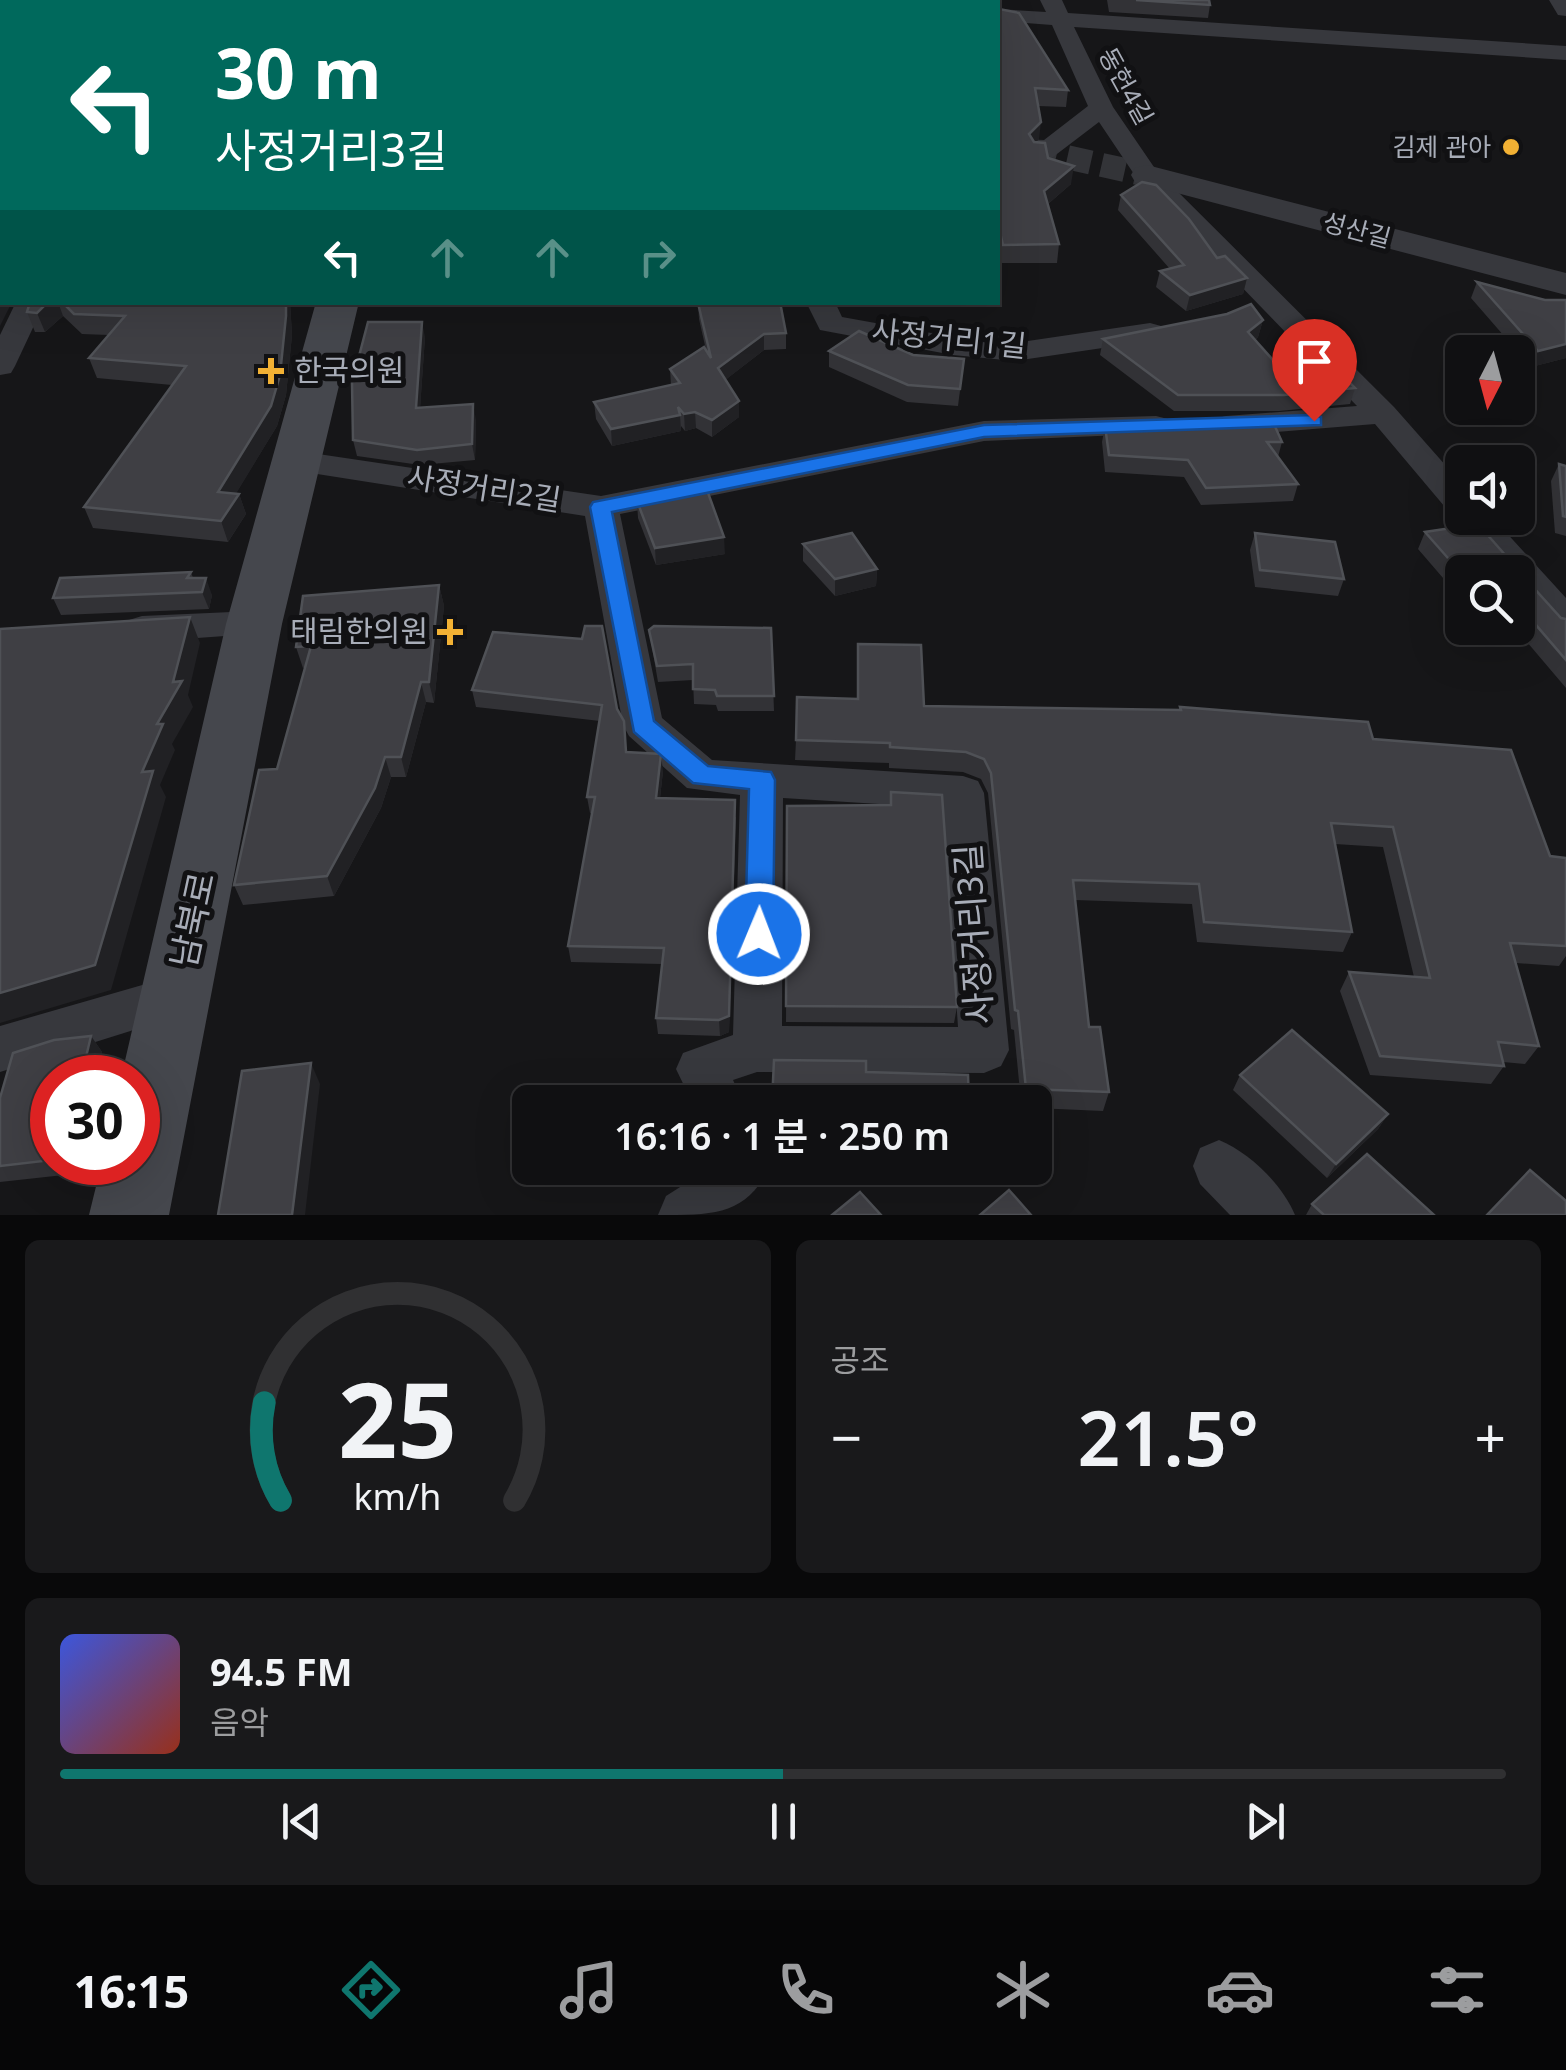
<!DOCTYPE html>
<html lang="ko">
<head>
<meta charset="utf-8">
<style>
	:root { --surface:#101012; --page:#19191b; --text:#f1f3f6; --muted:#9c9d9f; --line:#303032; --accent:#0f766e }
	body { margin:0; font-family:"Noto Sans","Noto Sans KR",sans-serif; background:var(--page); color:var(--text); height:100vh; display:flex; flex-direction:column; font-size:38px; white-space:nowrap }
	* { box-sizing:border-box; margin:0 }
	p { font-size:32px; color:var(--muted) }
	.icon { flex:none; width:55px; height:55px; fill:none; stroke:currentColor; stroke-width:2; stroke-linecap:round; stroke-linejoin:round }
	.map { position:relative; height:1215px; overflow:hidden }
	.panel { display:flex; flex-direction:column; gap:25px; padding:25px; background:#09090a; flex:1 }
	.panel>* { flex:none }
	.guide { position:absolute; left:0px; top:0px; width:1000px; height:305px; box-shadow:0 10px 40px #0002,0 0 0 2px var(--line); background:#00695c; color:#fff; overflow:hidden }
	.needle { width:65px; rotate:186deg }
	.controls { position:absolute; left:1445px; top:335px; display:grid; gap:20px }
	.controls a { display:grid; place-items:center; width:90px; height:90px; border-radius:15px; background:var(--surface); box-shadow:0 10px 40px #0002,0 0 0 2px var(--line); font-size:50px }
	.speed { position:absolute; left:30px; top:1055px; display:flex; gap:20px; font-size:50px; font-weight:700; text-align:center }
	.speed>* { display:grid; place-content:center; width:130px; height:130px; border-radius:50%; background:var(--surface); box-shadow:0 10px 40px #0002,0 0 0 2px var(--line); line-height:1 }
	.speed .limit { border:15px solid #d22; background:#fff; color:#111 }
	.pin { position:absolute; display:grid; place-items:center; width:85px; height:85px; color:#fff; margin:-102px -42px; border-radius:50% 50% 50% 0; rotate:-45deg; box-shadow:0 0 10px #0007 }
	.pin .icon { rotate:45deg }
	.me { position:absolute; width:110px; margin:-55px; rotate:1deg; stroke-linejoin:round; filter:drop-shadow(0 0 8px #0008) }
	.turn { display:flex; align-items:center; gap:35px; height:210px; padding:0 50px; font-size:45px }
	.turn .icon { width:130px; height:130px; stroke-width:2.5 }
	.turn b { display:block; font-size:70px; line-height:85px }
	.lanes { display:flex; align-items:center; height:95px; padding:0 50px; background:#0003; justify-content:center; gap:50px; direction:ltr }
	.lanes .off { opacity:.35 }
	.big { font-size:75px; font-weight:600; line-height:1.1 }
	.panel .tile { flex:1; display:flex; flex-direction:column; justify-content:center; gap:15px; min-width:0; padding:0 35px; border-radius:15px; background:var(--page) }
	.panel .dial { align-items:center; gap:0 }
	.dial svg { height:260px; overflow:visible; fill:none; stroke:var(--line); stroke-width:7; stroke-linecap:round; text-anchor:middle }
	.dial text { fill:var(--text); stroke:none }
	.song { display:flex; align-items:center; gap:30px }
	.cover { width:120px; height:120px; border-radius:15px; background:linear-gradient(135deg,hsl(230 70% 55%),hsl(10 70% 35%)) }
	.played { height:10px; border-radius:5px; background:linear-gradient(90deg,var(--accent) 50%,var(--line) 50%) }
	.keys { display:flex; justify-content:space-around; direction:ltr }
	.heat { display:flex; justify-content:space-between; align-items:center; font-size:55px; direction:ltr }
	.panel .tiles { flex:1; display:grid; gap:25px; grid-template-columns:1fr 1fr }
	.tile:last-child { grid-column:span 2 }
	.trip { position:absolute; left:512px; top:1085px; width:540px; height:100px; border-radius:15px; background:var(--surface); box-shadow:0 10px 40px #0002,0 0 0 2px var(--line); font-weight:600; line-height:100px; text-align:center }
	.menu { display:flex; height:160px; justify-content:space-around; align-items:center; background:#060607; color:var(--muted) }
	.menu .icon { width:70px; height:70px }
	.menu .active { color:var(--accent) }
	.menu b { font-size:45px; color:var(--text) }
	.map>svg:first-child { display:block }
</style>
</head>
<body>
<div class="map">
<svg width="1566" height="1215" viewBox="0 0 1566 1215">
	<rect width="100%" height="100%" fill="#161618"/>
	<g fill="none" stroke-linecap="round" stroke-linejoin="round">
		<!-- minor-tunnel -->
		<polyline stroke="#333438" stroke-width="24" stroke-dasharray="24 11" stroke-linecap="butt" points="998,150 1044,152 1147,175"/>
		<!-- minor -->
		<g fill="#37383d" fill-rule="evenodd">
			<polygon points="740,0 801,0 803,2 742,2"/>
			<polygon points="846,0 868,0 868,2 847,2"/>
			<polygon points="1040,0 1062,0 1068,13 1566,46 1566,60 1074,27 1113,107 1156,170 1394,407 1462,484 1462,518 1493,518 1566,598 1566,635 1553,631 1518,591 1518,572 1502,572 1462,526 1458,515 1450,513 1375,424 1226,436 1214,433 1210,426 1214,419 1226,416 1357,406 1138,180 1099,122 1053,157 1035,157 1031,152 1035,147 1088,106 1052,25 998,21 998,9 1046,12"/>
			<polygon points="1549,0 1566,0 1566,16 1558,15"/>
			<polygon points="16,302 45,302 15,366 11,373 0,375 0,335"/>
			<polygon points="806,302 835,302 842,317 953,337 1015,343 1150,323 1161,326 1165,332 1161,338 1150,341 1015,361 953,355 820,330"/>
			<path d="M 1156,416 L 1168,419 L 1172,426 L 1168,433 L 984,441 L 620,514 L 662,718 L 712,760 L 963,776 L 978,781 L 984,793 L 1009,1050 L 1001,1066 L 984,1073 L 757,1072 L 733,1080 L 743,1102 L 692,1102 L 676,1069 L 683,1053 L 733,1035 L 740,795 L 687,788 L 629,736 L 623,725 L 585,516 L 298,471 L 286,468 L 281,461 L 286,454 L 298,451 L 601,496 L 984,421 ZM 783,798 L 943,808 L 958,1027 L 782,1026 Z"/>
			<polygon points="254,611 267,615 273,624 267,633 142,642 129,638 123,629 129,620 142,616"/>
			<polygon points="177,975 194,981 201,996 194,1011 0,1072 0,1026"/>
			<path d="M 1219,1140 C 1250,1153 1282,1184 1295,1215 L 1230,1215 L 1200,1184 L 1193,1166 L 1200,1148 Z"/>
			<path d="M 710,1168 L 770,1168 C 744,1215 716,1215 658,1215 L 666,1196 Z"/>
		</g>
		<!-- tertiary -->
		<polygon fill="#37383d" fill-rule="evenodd" points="1147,165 1566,273 1566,295 1135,182 1131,175 1135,168"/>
		<!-- secondary -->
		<polygon fill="#45474d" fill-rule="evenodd" points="316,302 359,302 282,624 169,1215 89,1215 102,1162 138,1162 138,1078 121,1078 226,624"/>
	</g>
	<!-- wall -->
	<g fill="#323236">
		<polygon points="0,0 584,0 585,2 2,2"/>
		<polygon points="1107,0 1209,0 1210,5 1208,18 1109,12"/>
		<polygon points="998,5 1068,90 1066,107 1038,106 1039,139 1036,142 1071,184 1048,204 1059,244 1057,263 1000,263 998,252"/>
		<polygon points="1121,195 1247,278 1243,294 1186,311 1156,287 1160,271 1170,269 1118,210"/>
		<polygon points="1477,282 1545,300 1566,300 1566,358 1531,367 1471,298"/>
		<polygon points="30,302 290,302 292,335 286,395 277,426 236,493 239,494 246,514 228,542 93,528 84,507 172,385 97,378 89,358 109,335 82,334 63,316 45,332 35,332 27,312"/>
		<polygon points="698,303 786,333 786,349 764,350 725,380 739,401 739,417 712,437 696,428 685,431 681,426 681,431 612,446 596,419 594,402 671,385 670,369 706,350 699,319"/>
		<polygon points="1263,320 1258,337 1255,340 1280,368 1355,388 1350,404 1279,411 1174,411 1100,355 1103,339"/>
		<polygon points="425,337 420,408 476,420 475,460 420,465 357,456 353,440"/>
		<polygon points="829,351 964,359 958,406 907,402 829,367"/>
		<polygon points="1105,426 1282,442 1278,457 1298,484 1293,501 1201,505 1184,477 1105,472 1102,442"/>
		<polygon points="1559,464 1566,466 1566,536 1555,533 1551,481"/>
		<polygon points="637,501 725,554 656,565 638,518"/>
		<polygon points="1478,524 1507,557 1522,559 1523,576 1561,618 1566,619 1566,688 1515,628 1518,628 1518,572 1462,572 1462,600 1418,549 1425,532"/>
		<polygon points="1255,533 1344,579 1338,596 1255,587 1250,550"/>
		<polygon points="803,544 877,569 876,586 835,596 803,561"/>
		<polygon points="191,572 193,578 212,595 209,609 61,615 53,598"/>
		<polygon points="439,585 444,606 434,703 426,702 406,777 391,777 381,808 334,896 243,905 234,885 277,769 305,667 303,668 296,647"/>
		<polygon points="771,628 774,711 718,711 716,705 694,704 693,680 658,682 649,630"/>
		<polygon points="493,632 617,709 627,752 663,771 660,798 736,817 729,1032 720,1036 658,1034 656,1018 662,964 571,962 568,946 592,814 590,813 587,797 600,721 476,707 472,690"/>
		<polygon points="858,644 924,706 1179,710 1180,707 1373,739 1550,856 1566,858 1566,956 1559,966 1516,963 1539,1046 1525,1064 1503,1062 1504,1066 1491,1084 1370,1075 1340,991 1349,972 1414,977 1383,847 1335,844 1352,932 1343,952 1197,942 1192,904 1075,900 1089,1027 1109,1092 1103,1111 1035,1108 1035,1102 1021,1102 1014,1030 1011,1029 988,793 981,779 963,772 889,768 889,763 795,760 796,740 857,699"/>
		<polygon points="891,792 957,1007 954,1023 786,1022 787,806 890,805"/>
		<polygon points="91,1036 102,1052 96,1078 52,1078 52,1162 76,1162 73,1174 0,1182 0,1098"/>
		<polygon points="1240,1075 1388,1114 1378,1129 1327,1178 1233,1090"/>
		<polygon points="1312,1204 1434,1215 1306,1215"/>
	</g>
	<!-- shaded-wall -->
	<g fill="#212124">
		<polygon points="294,0 308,0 308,2 292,2"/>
		<polygon points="1041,122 1039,139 1027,152 1029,134"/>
		<polygon points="1074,166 1071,184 1041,210 1044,191"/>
		<polygon points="1247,278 1243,294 1186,311 1190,295"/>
		<polygon points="2,284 2,302 12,302 0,326 0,289"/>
		<polygon points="48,302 58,302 63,316 45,332 37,313"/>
		<polygon points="286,302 290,302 292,335 286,395 277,426 225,512 218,492"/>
		<polygon points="1263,320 1258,337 1244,348 1248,332"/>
		<polygon points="422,322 425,337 419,424 416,408"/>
		<polygon points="764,334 764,350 719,385 718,368"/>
		<polygon points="1566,344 1566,358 1531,367 1538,351"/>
		<polygon points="739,401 739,417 712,437 712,420"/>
		<polygon points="473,404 476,420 475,460 472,444"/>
		<polygon points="695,412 696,428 685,431 684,414"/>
		<polygon points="680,415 681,431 612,446 611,429"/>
		<polygon points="239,494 246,514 228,542 221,521"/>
		<polygon points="724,537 725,554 656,565 655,548"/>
		<polygon points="877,569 876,586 835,596 835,579"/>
		<polygon points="206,578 212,595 209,609 202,592"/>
		<polygon points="439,585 444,606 434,703 429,682"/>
		<polygon points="190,617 200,643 188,695 193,707 172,744 175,750 160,785 166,797 111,990 0,1023 0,993 142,772 173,682"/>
		<polygon points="421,682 426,702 406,777 401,757"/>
		<polygon points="661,754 663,771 658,815 656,798"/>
		<polygon points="385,757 391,777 381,808 334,896 327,876"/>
		<polygon points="735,800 729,1032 720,1036 719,1020"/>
		<polygon points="91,1036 102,1052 96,1078 81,1078"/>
		<polygon points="311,1063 320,1084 305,1215 292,1215"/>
		<polygon points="1388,1114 1378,1129 1327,1178 1336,1164"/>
		<polygon points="64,1162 76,1162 73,1174"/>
	</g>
	<!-- building -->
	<g fill="#3f3f44" stroke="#4f5156" stroke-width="2.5">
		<polygon points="0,0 294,0 292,2 2,2 2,169 0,153"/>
		<polygon points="400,0 538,0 537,2 399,2"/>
		<polygon points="548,0 579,0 578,2 549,2"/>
		<polygon points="916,0 921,0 987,2 916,2"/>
		<polygon points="1136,0 1209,0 1210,5"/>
		<polygon points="998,5 999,9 1019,13 1068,90 1035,88 1041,122 1029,134 1034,142 1045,143 1048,158 1074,166 1044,191 1059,244 1003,245 998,224"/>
		<polygon points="1142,182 1156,185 1189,219 1217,258 1225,256 1247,278 1190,295 1160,271 1184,265 1121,195"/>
		<polygon points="0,259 2,259 2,284 0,289"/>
		<polygon points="1477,282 1545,300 1566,300 1566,344 1538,351"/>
		<polygon points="30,302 48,302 37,313 27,312"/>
		<polygon points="62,302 286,302 286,316 280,375 271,406 218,492 239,494 221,521 84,507 186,366 89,358 125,316 74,314"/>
		<polygon points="780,302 786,333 764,334 718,368 739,401 712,420 695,412 684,414 678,407 680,415 611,429 594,402 680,383 670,369 704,347 711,358 698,303"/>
		<polygon points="1251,304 1263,320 1248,332 1280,368 1328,360 1355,388 1284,395 1178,395 1103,339 1227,314"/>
		<polygon points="368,322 422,322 416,408 473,404 472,444 417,450 353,440 352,383"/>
		<polygon points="859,331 913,355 964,359 960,389 908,385 829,351"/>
		<polygon points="1109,422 1273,422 1282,442 1267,442 1298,484 1206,488 1188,460 1109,455 1105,426"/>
		<polygon points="1559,464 1566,466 1566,517 1563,516"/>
		<polygon points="707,490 724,537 655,548 637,501"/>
		<polygon points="1478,524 1507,557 1522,559 1523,576 1561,618 1566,619 1566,660 1518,604 1518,572 1462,572 1462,574 1425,532"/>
		<polygon points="852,533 877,569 835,579 803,544"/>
		<polygon points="1255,533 1335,542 1344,579 1260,570"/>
		<polygon points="191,572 187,578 206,578 202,592 53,598 60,578"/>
		<polygon points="439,585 429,682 421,682 401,757 385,757 375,788 327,876 234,885 259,770 277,769 311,646 296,647 303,596"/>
		<polygon points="190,617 173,682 182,681 157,724 163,724 142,772 153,771 95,965 0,993 0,629"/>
		<polygon points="585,626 602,626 617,709 624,721 626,752 661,754 656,798 735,800 729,1016 719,1020 656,1018 664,948 568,946 595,797 587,797 602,705 472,690 493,632 582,639"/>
		<polygon points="654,626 771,628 774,696 717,696 715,690 693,689 693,664 657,666 649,630"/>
		<polygon points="858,644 921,645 924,706 1181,710 1180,707 1368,722 1373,739 1511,750 1550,856 1566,858 1566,946 1510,943 1539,1046 1498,1042 1504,1066 1380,1056 1349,972 1430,978 1393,827 1331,823 1352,932 1204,922 1199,884 1073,880 1089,1027 1100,1027 1109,1092 1026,1089 1018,1011 1015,1010 991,773 984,759 966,752 890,747 890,743 796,740 797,697 858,699"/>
		<polygon points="891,792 942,795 957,1007 786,1006 787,806 891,805"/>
		<polygon points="1292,1030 1388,1114 1336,1164 1240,1075"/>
		<polygon points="91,1036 81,1078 52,1078 52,1160 0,1166 0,1098 13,1053 54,1040"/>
		<polygon points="774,1060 866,1061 866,1072 968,1075 969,1102 772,1102"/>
		<polygon points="311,1063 292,1215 218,1215 242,1071"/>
		<polygon points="1367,1154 1434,1215 1324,1215 1312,1204"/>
		<polygon points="1530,1170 1566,1201 1566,1215 1487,1215"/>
		<polygon points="1009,1190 1031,1215 980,1215"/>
		<polygon points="860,1192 881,1215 832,1215"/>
	</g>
	<!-- route -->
	<polygon fill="#1a73e8" stroke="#114b97" stroke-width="2.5" points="1314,415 1321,417 1321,425 984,437 612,512 654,721 708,766 771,772 775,780 773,934 769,942 759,946 749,942 745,934 749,789 693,783 634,732 590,507 593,502 984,425"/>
	<!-- markers -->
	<g fill="#f2b134" stroke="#111113" stroke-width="4">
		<circle cx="1511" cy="147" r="10"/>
		<path d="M266 356h10v10h10v10h-10v10h-10v-10h-10v-10h10z"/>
		<path d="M445 617h10v10h10v10h-10v10h-10v-10h-10v-10h10z"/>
	</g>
	<g text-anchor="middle" stroke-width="10" stroke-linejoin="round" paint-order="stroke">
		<!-- far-street labels -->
		<g font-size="25" fill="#a8adb8" stroke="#111113">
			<text transform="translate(1126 86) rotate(61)" y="9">동헌4길</text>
			<text transform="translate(1357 230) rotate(15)" y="9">성산길</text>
		</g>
		<!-- far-poi labels -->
		<g font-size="25" fill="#a8adb8" stroke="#111113" text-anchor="end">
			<text x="1491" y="156">김제 관아</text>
		</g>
		<!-- street labels -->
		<g font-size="30" fill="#a8adb8" stroke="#111113">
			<text transform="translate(949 339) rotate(6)" y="10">사정거리1길</text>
			<text transform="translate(484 489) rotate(9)" y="10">사정거리2길</text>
		</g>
		<!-- poi labels -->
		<g font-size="30" fill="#a8adb8" stroke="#111113" text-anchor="start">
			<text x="294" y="381">한국의원</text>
			<text x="428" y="642" text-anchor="end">태림한의원</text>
		</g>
		<!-- near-street labels -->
		<g font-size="35" fill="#a8adb8" stroke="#111113">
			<text transform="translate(193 920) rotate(-78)" y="12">남북로</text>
			<text transform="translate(974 934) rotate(-94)" y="12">사정거리3길</text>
		</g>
	</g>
</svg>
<div class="controls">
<a><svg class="needle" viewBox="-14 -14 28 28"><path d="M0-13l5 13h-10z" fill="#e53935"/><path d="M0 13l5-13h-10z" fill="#9c9d9f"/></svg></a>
<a><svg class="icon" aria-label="sound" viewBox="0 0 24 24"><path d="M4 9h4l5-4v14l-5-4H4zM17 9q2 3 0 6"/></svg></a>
<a><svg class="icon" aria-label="search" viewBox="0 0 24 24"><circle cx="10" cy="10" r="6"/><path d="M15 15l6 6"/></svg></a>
</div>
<div class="speed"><div class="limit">30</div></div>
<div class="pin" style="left:1314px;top:421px;background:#d93025"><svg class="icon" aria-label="arrive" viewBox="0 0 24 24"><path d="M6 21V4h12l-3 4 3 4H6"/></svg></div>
<svg class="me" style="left:759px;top:934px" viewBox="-20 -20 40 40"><circle r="17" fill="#1a73e8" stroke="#fff" stroke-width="3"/><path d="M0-11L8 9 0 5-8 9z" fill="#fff"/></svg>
<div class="trip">16:16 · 1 분 · 250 m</div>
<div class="guide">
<div class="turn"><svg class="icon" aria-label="left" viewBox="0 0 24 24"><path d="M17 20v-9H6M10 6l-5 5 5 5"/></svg><div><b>30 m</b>사정거리3길</div></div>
<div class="lanes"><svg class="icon" aria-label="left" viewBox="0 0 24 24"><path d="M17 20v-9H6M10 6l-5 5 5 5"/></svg><svg class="icon off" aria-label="ahead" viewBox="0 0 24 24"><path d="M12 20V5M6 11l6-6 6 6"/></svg><svg class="icon off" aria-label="ahead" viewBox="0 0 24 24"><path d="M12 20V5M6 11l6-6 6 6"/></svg><svg class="icon off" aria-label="right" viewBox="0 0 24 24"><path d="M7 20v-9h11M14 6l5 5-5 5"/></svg></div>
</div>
</div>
<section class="panel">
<div class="tiles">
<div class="tile dial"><svg viewBox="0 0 100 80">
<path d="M14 69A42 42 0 1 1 86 69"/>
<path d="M14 69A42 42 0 0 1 9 39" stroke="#0f766e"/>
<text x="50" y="56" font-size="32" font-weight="700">25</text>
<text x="50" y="72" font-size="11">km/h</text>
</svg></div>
<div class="tile"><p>공조</p>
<div class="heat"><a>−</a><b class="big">21.5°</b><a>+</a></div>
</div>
<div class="tile">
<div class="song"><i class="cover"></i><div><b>94.5 FM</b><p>음악</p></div></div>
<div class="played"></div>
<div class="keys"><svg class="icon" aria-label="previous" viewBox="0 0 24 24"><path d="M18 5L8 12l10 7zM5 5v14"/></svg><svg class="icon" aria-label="pause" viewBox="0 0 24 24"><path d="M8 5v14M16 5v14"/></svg><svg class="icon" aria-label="next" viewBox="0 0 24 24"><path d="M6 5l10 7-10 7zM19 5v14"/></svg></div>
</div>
</div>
</section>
<nav class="menu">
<b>16:15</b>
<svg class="icon active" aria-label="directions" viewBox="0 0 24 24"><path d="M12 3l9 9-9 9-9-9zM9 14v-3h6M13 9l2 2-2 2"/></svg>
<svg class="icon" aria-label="music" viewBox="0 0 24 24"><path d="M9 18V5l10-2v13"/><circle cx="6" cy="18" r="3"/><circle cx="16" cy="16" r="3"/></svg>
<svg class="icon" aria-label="phone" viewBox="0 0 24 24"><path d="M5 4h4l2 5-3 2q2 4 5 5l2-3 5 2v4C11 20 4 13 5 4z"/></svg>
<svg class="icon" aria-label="climate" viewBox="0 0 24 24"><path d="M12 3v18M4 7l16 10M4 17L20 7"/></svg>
<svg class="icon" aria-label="car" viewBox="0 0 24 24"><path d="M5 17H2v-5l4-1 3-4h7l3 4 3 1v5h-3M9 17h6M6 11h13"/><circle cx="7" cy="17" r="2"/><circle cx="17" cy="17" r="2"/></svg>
<svg class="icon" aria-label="filters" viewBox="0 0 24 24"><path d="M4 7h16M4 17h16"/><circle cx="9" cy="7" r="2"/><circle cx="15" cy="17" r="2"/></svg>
</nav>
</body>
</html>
